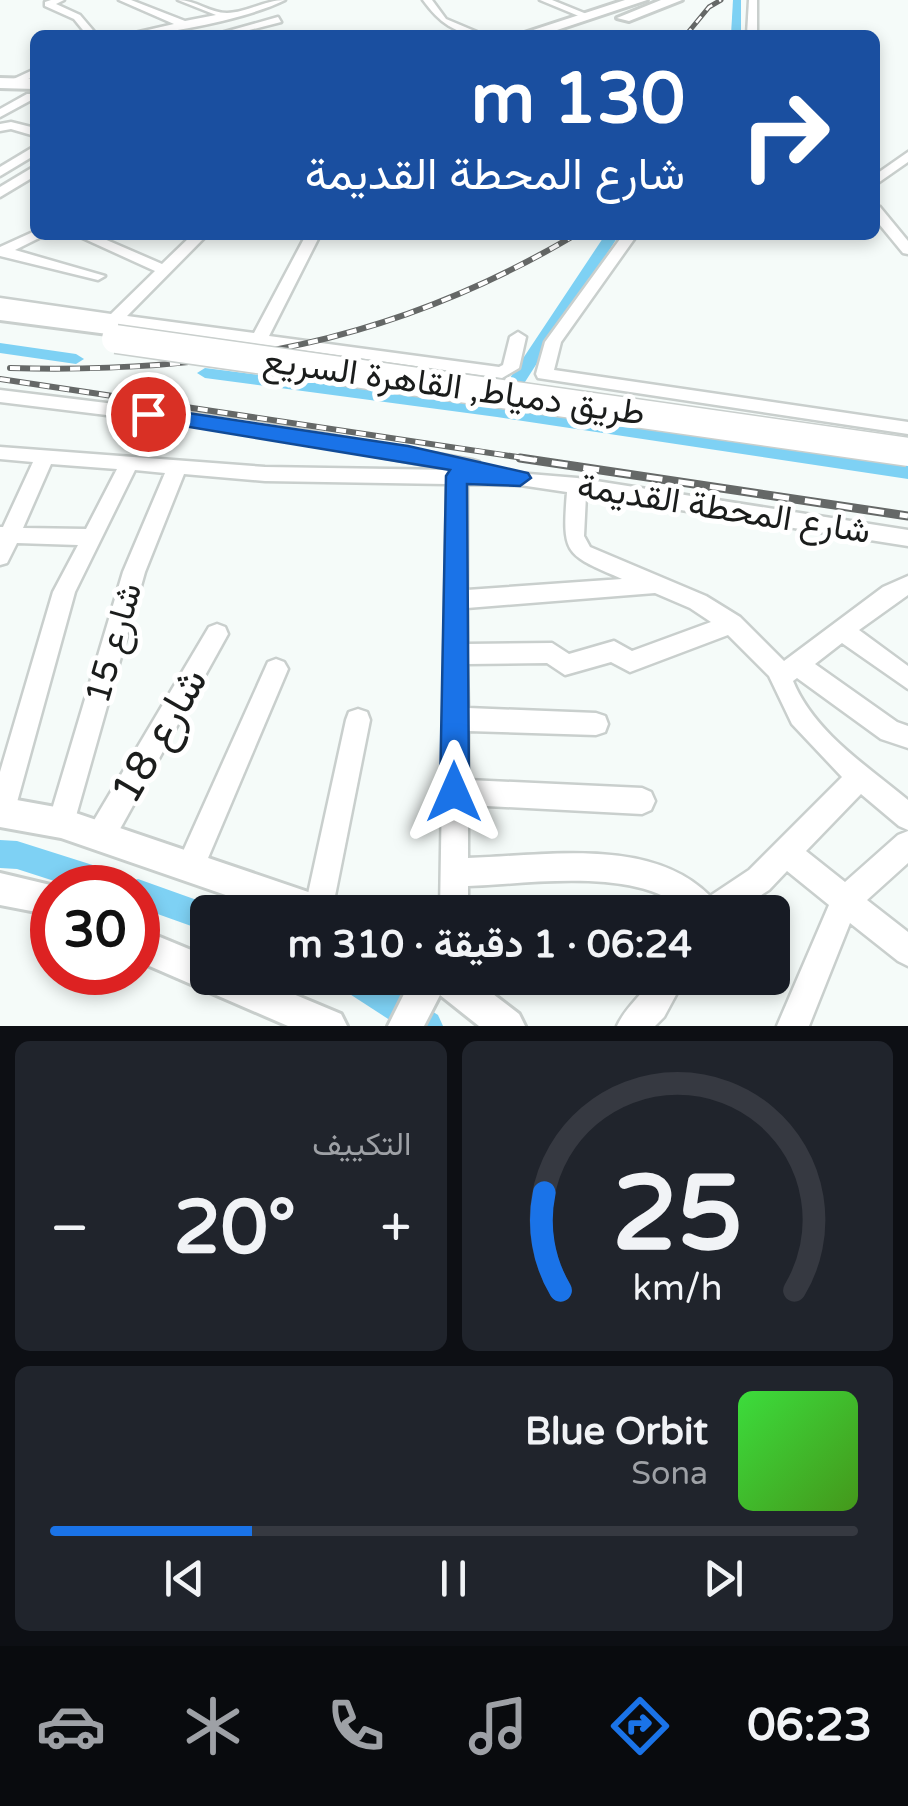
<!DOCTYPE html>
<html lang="ar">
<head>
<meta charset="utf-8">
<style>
	:root { --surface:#171b24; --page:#20242c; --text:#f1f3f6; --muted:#9ea1a6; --line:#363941; --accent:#1a73e8 }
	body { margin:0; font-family:"Varela Round",Vazirmatn,sans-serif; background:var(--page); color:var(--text); direction:rtl; height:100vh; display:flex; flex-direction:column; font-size:38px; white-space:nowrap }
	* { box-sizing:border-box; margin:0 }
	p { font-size:32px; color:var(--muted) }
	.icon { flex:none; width:55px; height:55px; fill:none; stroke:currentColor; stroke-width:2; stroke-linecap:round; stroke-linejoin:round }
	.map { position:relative; height:1026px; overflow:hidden; direction:ltr }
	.sheet { display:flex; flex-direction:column; gap:15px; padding:15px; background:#0d0f14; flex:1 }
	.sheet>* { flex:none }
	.guide { position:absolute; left:30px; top:30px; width:850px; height:210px; border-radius:15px; box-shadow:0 5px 15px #0003; direction:rtl; background:#1a4fa0; color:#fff; overflow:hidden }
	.speed { position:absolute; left:30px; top:865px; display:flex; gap:20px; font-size:50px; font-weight:700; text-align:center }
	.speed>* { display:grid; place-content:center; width:130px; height:130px; border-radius:50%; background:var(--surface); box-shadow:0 5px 15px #0003; line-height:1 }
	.speed .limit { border:15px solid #d22; background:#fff; color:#111 }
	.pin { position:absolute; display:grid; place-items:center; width:85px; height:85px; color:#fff; margin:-42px; border:5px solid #fff; border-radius:50%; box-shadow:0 2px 10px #0007 }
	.me { position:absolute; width:110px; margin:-55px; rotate:0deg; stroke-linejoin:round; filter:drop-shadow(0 0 8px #0008) }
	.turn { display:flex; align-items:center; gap:35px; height:210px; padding:0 30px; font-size:45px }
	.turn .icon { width:130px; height:130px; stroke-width:2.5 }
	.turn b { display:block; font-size:70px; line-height:85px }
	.big { font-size:75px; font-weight:700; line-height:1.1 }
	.sheet .tile { flex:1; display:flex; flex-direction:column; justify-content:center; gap:15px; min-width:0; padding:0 35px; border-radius:15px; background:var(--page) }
	.sheet .dial { align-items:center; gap:0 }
	.dial svg { height:260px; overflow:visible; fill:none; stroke:var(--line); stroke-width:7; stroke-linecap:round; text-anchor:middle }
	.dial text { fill:var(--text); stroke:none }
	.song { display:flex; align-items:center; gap:30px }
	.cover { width:120px; height:120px; border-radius:15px; background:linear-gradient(135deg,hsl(120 70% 55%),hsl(100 70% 35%)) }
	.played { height:10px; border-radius:5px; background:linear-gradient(90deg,var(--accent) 25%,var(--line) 25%) }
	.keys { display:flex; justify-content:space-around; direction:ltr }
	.heat { display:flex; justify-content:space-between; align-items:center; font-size:55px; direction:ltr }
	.sheet .tiles { flex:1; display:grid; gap:15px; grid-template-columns:1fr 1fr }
	.tile:last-child { grid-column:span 2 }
	.trip { position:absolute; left:190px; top:895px; width:600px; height:100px; border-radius:15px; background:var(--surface); box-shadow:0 5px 15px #0003; font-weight:700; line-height:100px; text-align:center; direction:rtl }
	.tabs { display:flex; height:160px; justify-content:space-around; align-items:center; background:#090b0e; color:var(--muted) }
	.tabs .icon { width:70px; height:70px }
	.tabs .active { color:var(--accent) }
	.tabs b { font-size:45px; color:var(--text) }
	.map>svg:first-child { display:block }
</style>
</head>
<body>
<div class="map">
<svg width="908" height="1026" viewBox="0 0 908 1026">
	<rect width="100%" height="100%" fill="#f5fbf9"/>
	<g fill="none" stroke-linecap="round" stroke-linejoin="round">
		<!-- canal -->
		<g fill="#7ed1f4" fill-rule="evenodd">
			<polygon points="733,0 741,0 741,35 731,35"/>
			<polygon points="605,235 619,235 509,407 908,465 908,479 497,417 205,378 197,373 205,368 492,405"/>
			<polygon points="0,343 76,354 84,359 76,364 0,353"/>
			<polygon points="0,840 17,841 121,874 132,881 138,879 208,904 218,908 220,912 208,912 208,932 138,907 138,888 76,888 17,869 0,868"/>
			<polygon points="338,978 380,978 438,1015 443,1026 399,1026 342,989"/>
		</g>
		<!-- minor casing -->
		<g stroke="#c9cfcd" stroke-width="5">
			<g id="minor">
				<polygon points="51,0 64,0 56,4 80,15 97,35 87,35 74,19 45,6 45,2"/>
				<path d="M 119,0 L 131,0 L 185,21 L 216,15 L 178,0 C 195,0 210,13 227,13 C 246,13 265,0 285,0 C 249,18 167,35 126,35 L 174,24 Z"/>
				<path d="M 423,0 L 432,0 L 446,19 L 484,35 C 455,35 439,22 423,0 Z"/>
				<polygon points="540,0 552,0 594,17 586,19"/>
				<polygon points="749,0 757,0 757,35 747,35"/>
				<polygon points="278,17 281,22 230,35 214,35"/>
				<polygon points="35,69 35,76 12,86 3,84"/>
				<polygon points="27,94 35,94 35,98 0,117 0,109"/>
				<polygon points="11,122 35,128 35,136 11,129 0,131 0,124"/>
				<polygon points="35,146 35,155 0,176 0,167"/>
				<polygon points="908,152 908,162 875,185 875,175"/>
				<polygon points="35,166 35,176 0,197 0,187"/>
				<polygon points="875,206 880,207 908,241 908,254 903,253 875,219"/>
				<polygon points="33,232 45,235 15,250 105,276 98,280 0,256 0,247"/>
				<polygon points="76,235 95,235 162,264 192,235 207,235 127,316 254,333 306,235 320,235 269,336 499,367 503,365 510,337 518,332 526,337 519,368 502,378 0,308 0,298 111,314 155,271"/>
				<polygon points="623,235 637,235 561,342 554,370 908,422 908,434 538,378 536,374 545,342"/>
				<path d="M 0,390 L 246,420 L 472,460 L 479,462 L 479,470 L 577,478 L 908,530 L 908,546 L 586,495 L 584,536 L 590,547 L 706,596 L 740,617 L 784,661 L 883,587 L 908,576 L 908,595 L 859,630 L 908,666 L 908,689 L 842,643 L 815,664 L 897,722 L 908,726 L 908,748 L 881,739 L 797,678 L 793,681 C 814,732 867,766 908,800 L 908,830 L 899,826 L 861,794 L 806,851 L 845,882 L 898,835 L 908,831 L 908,863 L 867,900 L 908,932 L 908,966 L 898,961 L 850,923 L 809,1026 L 777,1026 L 829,905 L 787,871 L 769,890 L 735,912 L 686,912 C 641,866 529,884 468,886 L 468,912 L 440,912 L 447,484 L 265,481 L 184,474 L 145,572 L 74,823 L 70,832 L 61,836 L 52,832 L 48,823 L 123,572 L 165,473 L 135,470 L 75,592 L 14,813 L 10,822 L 0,826 L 0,772 L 53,592 L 78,545 L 17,543 L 7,563 L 0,565 L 0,527 L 3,527 L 33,462 L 0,459 L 0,447 L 265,467 L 452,470 L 246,432 L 0,402 ZM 51,464 L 117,469 L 86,529 L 23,528 ZM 467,484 L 520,485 L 567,492 C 562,556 565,554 622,579 L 467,590 ZM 655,593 L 690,608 L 711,622 L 632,651 L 614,641 L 569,654 L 552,643 L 467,644 L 467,608 ZM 728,635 L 769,676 L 792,724 L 842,777 L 749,870 L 710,896 C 651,836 544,856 468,858 L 468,805 L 642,814 L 651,810 L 655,801 L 651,792 L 642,788 L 468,780 L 468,731 L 596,735 L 605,732 L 608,724 L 605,716 L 596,713 L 468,708 L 467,664 L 547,663 L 565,675 L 611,662 L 630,672 Z"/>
				<polygon points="217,624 225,627 228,634 110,847 100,851 90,847 86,837 90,827 209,627"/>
				<polygon points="276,659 284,662 288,669 200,877 190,881 180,877 176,867 268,662"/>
				<polygon points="358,709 367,712 370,720 332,911 304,912 346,720 349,712"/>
				<path d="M 653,978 L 685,978 L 664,1017 L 655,1026 L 617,1026 C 625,1008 642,995 653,978 Z"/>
			</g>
		</g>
		<!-- tertiary casing -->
		<g stroke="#c9cfcd" stroke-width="6">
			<g id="tertiary">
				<polygon points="0,797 61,808 320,896 331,901 336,912 275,912 61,838 0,827"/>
				<polygon points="0,873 63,888 52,888 52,915 0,905"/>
				<polygon points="138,928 208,957 208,978 255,978 341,1014 347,1026 288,1026 138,961"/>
				<polygon points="412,978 472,978 519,1014 525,1026 479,1026 440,995 424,1026 388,1026"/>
			</g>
		</g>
		<!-- trunk casing -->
		<g stroke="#c9cfcd" stroke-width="6">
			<g id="trunk">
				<polygon points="625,0 647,0 542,35 518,35"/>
				<polygon points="661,0 682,0 629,21 617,18"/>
				<polygon points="0,78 35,79 35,89 0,88"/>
				<polygon points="0,304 123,320 136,328 123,336 0,320"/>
			</g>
		</g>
		<!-- minor -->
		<use href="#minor" fill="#fff" fill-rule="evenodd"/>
		<!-- tertiary -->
		<use href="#tertiary" fill="#fff" fill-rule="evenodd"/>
		<!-- trunk -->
		<use href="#trunk" fill="#fff" fill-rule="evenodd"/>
		<!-- rail-far2 casing -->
		<g stroke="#656867" stroke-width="5">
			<polyline id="rail-far2" points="686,35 709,7 721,0"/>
		</g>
		<!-- rail-far1 casing -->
		<g stroke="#656867" stroke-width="6">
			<g id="rail-far1">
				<path d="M 10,368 C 219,374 394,342 575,235"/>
				<polyline points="0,379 537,460"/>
			</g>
		</g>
		<!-- rail casing -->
		<g stroke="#656867" stroke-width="9">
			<polyline id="rail" points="520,458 908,516"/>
		</g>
		<!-- rail-far2 -->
		<use href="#rail-far2" stroke="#fff" stroke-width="2.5" stroke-dasharray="8" stroke-linecap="butt"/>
		<!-- rail-far1 -->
		<use href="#rail-far1" stroke="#fff" stroke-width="4" stroke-dasharray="10" stroke-linecap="butt"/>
		<!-- rail -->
		<use href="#rail" stroke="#fff" stroke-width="5" stroke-dasharray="16" stroke-linecap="butt"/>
		<!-- trunk-bridge casing -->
		<g stroke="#c9cfcd" stroke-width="31" stroke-linecap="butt">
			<polyline id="trunk-bridge" points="116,339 908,452"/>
		</g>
		<!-- trunk-bridge -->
		<use href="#trunk-bridge" stroke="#fff" stroke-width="28"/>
	</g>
	<!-- route -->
	<polygon fill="#1a73e8" stroke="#114b97" stroke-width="2.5" points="148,407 408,446 528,473 531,478 520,486 467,484 469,792 465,802 454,807 444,802 440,792 446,476 450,470 141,419 141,409"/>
	<g text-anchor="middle" stroke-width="10" stroke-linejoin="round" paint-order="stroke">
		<!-- street labels -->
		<g font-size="35" fill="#1b1d1c" stroke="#fff">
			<text transform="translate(454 386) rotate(8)" y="12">طريق دمياط, القاهرة السريع</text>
			<text transform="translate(724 508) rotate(9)" y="12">شارع المحطة القديمة</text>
			<text transform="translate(113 643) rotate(-74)" y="12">شارع 15</text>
		</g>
		<!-- near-street labels -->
		<g font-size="42" fill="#1b1d1c" stroke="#fff">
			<text transform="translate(158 735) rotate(-60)" y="15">شارع 18</text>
		</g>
	</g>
</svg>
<div class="speed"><div class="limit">30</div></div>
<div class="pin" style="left:148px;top:414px;background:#d93025"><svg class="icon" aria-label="arrive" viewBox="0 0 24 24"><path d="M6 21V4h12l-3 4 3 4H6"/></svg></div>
<svg class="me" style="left:454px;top:792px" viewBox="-20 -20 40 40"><path d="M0-17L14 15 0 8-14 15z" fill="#1a73e8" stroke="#fff" stroke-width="4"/></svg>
<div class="trip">06:24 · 1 دقيقة · 310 m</div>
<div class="guide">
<div class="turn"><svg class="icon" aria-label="right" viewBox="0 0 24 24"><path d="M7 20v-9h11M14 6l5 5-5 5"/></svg><div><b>130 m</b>شارع المحطة القديمة</div></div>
</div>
</div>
<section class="sheet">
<div class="tiles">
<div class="tile dial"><svg viewBox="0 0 100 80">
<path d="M14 69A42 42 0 1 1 86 69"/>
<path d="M14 69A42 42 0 0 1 9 39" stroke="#1a73e8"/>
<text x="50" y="56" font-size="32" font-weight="700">25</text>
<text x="50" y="72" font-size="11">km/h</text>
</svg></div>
<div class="tile"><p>التكييف</p>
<div class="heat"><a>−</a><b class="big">20°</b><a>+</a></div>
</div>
<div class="tile">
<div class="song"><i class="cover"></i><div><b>Blue Orbit</b><p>Sona</p></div></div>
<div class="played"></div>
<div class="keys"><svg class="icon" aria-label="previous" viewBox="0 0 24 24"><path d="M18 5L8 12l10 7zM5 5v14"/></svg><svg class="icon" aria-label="pause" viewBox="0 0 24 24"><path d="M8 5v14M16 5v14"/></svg><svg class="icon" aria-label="next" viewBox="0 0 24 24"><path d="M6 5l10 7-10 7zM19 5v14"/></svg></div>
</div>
</div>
</section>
<nav class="tabs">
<b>06:23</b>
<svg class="icon active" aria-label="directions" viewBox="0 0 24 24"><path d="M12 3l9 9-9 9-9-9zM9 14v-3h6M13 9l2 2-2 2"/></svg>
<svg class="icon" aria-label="music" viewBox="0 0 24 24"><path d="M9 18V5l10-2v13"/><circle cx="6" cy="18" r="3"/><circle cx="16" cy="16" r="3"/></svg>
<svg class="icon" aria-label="phone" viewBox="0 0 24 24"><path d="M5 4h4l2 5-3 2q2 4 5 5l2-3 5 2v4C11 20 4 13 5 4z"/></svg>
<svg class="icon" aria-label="climate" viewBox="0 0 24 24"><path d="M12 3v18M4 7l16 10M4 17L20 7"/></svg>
<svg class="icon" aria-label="car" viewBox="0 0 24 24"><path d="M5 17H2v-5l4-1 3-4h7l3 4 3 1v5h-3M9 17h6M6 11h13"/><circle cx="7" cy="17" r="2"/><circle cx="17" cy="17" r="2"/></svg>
</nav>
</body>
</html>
